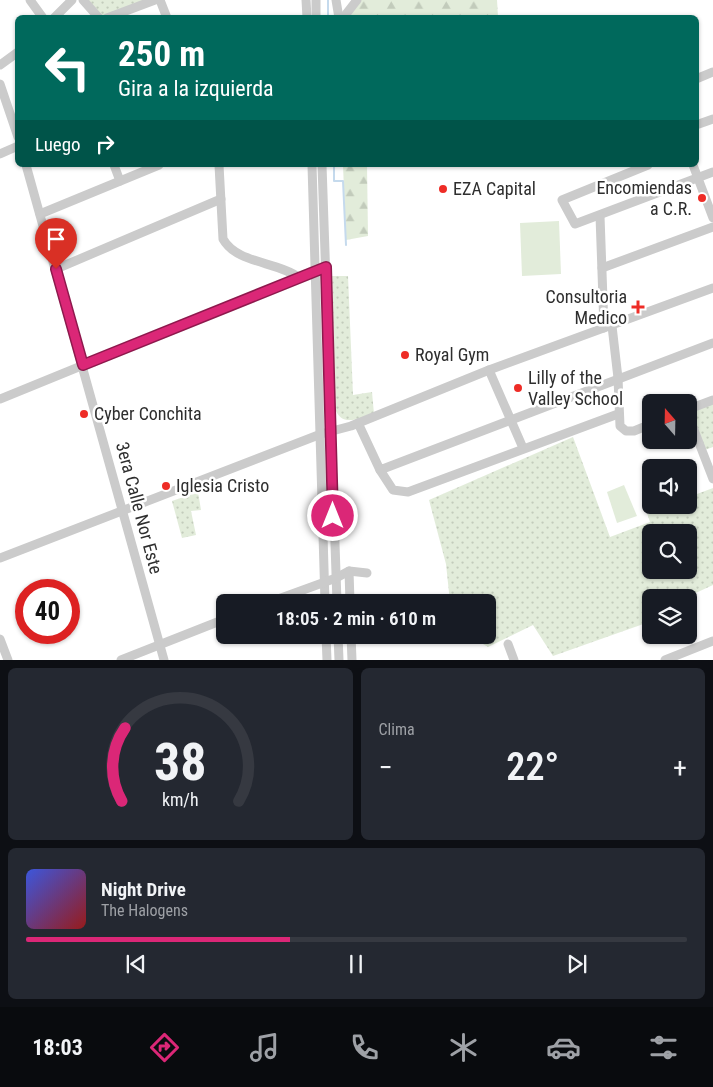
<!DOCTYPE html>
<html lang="es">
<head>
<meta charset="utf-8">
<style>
	:root { --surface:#171b24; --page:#242831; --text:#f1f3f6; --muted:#9ea1a6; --line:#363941; --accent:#db2777 }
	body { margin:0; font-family:"Roboto Condensed",sans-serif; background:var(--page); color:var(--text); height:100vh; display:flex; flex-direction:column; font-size:19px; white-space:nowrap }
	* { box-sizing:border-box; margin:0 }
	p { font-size:16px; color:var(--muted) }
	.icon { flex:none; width:28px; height:28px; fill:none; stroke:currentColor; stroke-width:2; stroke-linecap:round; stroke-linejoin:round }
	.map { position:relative; height:660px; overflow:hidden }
	.panel { display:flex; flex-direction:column; gap:8px; padding:8px; background:#0d0f14; flex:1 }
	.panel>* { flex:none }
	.guide { position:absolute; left:15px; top:15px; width:684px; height:152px; border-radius:8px; box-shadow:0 1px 4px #0004; background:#00695c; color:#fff; overflow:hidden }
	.needle { width:32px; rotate:340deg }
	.controls { position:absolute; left:642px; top:394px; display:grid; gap:10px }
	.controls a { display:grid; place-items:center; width:55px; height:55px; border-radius:8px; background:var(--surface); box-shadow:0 1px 4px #0004; font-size:25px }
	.speed { position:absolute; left:15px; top:579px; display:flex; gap:10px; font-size:25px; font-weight:700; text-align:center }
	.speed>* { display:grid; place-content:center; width:65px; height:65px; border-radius:50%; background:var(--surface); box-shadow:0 1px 4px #0004; line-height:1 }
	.speed .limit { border:8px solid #d22; background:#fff; color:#111 }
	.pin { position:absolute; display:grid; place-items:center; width:42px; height:42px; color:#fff; margin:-51px -21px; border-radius:50% 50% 50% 0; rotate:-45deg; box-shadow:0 0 5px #0007 }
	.pin .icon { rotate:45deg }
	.me { position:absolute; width:55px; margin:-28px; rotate:0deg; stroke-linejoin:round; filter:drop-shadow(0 0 4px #0008) }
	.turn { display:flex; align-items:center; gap:18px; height:105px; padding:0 20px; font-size:22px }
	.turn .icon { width:65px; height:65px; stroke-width:2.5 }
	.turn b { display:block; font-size:35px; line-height:42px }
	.then { display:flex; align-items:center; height:48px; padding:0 20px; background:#0003; gap:10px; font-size:19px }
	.big { font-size:38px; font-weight:600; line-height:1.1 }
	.panel .card { flex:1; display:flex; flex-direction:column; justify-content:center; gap:8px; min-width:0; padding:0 18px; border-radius:8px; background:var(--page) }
	.panel .dial { align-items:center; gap:0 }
	.dial svg { height:130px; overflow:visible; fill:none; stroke:var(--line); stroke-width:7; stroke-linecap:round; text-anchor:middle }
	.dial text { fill:var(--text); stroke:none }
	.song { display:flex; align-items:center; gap:15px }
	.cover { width:60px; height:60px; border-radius:8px; background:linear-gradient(135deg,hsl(230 70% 55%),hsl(0 70% 35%)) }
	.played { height:5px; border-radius:2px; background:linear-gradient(90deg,var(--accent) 40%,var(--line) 40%) }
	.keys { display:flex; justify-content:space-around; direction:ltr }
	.heat { display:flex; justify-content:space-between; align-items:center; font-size:28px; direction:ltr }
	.panel .tiles { flex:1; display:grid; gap:8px; grid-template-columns:1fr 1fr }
	.card:last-child { grid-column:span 2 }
	.trip { position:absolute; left:216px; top:594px; width:280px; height:50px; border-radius:8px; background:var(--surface); box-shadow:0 1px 4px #0004; font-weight:600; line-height:50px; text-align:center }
	.tab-bar { display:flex; height:80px; justify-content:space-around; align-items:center; background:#090b0e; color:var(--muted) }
	.tab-bar .icon { width:35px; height:35px }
	.tab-bar .on { color:var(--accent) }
	.tab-bar b { font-size:22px; color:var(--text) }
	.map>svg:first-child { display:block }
</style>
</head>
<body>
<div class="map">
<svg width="713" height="660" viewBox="0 0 713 660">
	<defs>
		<pattern id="grass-dots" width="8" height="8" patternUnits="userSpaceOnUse" patternTransform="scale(1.25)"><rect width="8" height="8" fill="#e2ecda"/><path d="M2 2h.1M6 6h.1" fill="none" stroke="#c2cbbb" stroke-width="1.8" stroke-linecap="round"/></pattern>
		<pattern id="forest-firs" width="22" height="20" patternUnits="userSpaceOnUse" patternTransform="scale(1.25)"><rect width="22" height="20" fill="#e2ecda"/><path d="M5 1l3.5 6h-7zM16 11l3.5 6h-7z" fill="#c2cbbb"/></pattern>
	</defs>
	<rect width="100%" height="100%" fill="#fff"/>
	<!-- grass -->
	<g fill="url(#grass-dots)" fill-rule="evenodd">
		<polygon points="83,0 155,0 107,18 99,17"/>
		<path d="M 332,276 L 348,276 L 353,395 L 372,392 L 374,414 C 359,418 341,428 335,408 Z"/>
		<polygon points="713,401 713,447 702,451 689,409"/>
		<path d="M 573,437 L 610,537 L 650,522 L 647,513 L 667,505 L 689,505 L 689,497 L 713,488 L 713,585 L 687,597 L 678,597 L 674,594 L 665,597 L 651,598 L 651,603 L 644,606 L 649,622 L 553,656 L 533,625 L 488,647 L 468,635 L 488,635 L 488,602 L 450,602 L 446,564 L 429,500 ZM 689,532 L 689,570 L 651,570 L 651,532 Z"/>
		<polygon points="198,492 201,510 191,511 196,535 182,538 172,501"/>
	</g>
	<!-- forest -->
	<g fill="url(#forest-firs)">
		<polygon points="359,0 497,0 498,17 345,18"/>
		<polygon points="343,165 367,165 368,236 346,240"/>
	</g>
	<!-- pitch -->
	<g fill="#e2ecda">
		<polygon points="559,221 561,274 522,276 520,223"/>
		<polygon points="624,485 637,516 617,523 607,492"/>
	</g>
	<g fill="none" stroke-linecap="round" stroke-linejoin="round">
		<!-- stream -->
		<g stroke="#c5daed" stroke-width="2">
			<polyline points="328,18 328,0"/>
			<polyline points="334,165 334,181 343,181 346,245"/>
		</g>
		<!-- minor -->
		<g stroke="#cbcbcb" stroke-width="9">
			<polyline points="30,0 43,18"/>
			<polyline points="83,0 99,18"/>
			<polyline points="160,0 167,18"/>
			<polyline points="306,0 307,18"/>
			<polyline points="316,0 316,18"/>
			<polyline points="336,0 339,18"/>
			<polyline points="54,18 72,0"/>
			<polyline points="107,18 155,0"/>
			<polyline points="343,18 357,0"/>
			<polyline points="0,65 18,52"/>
			<polyline points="696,79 713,72"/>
			<polyline points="0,84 18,137"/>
			<polyline points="696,125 713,119"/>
			<polyline points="0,154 18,146"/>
			<polyline points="26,165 164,660"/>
			<polyline points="114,165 120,181"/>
			<path d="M 219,165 L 223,239 C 237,264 277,261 300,278"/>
			<polyline points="312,165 325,602"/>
			<polyline points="322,165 337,602"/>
			<polyline points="648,165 562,200 575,224 713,172"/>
			<polyline points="693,165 713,218"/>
			<polyline points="40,214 159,165"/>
			<polyline points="600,216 604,328"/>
			<polyline points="602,268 713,227"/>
			<polyline points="56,269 221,199"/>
			<polyline points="612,326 618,378 620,426 626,431 634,431 651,424"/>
			<polyline points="489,370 523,448"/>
			<polyline points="0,399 319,269"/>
			<polyline points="689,409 713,400"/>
			<polyline points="689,417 713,479"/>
			<polyline points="358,423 380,470 713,343"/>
			<polyline points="380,470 393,490 408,492 618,414"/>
			<polyline points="0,558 321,434 351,426 489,370 713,288"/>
			<polyline points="349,571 350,602"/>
			<polyline points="270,602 336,578 349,571 367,573"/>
			<polyline points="326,635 327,660"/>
			<polyline points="338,635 339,660"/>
			<polyline points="351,635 352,660"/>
			<polyline points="0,639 8,660"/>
			<polyline points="508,644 514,660"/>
			<polyline points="121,660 225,619"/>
			<polyline points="665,660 713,641"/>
		</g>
	</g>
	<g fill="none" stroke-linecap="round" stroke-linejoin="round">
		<!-- route casing -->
		<g stroke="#8e194d" stroke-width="12">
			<polyline id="route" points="56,269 83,365 326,267 333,516"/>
		</g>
		<!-- route -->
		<use href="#route" stroke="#db2777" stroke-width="9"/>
	</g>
	<!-- markers -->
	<g fill="#ee2c26" stroke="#fff" stroke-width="2">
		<circle cx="443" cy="189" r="5"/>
		<circle cx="702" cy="198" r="5"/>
		<path d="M635.5 299.5h5v5h5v5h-5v5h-5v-5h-5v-5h5z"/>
		<circle cx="405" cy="355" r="5"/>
		<circle cx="518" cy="388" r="5"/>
		<circle cx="84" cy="414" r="5"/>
		<circle cx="166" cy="486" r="5"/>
	</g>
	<g text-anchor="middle" stroke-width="5" stroke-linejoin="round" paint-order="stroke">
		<!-- poi labels -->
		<g font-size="18" fill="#2e2e2e" stroke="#fff" text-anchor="start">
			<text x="692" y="194" text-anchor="end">Encomiendas<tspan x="692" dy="21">a C.R.</tspan></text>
			<text x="453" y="195">EZA Capital</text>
			<text x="627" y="303" text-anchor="end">Consultoria<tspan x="627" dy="21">Medico</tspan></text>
			<text x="415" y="361">Royal Gym</text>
			<text x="528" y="384">Lilly of the<tspan x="528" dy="21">Valley School</tspan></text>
			<text x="94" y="420">Cyber Conchita</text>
			<text x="176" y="492">Iglesia Cristo</text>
		</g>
		<!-- street labels -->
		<g font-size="18" fill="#2e2e2e" stroke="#fff">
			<text transform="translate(139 508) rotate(75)" y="6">3era Calle Nor Este</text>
		</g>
	</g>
</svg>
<div class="controls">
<a><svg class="needle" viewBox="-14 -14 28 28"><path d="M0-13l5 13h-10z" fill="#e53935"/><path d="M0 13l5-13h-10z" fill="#9ea1a6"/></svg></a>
<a><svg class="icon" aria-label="sound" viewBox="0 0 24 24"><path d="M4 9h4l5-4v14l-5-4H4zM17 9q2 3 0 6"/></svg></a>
<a><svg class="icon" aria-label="search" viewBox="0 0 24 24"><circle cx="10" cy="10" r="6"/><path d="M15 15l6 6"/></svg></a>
<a><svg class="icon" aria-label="layers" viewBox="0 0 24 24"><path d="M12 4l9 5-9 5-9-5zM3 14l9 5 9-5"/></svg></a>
</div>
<div class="speed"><div class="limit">40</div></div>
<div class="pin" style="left:56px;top:269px;background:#d93025"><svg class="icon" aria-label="arrive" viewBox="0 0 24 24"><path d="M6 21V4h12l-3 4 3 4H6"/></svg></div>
<svg class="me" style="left:333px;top:516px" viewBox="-20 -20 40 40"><circle r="17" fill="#db2777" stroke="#fff" stroke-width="3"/><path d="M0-11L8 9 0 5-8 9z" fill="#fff"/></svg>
<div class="trip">18:05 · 2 min · 610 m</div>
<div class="guide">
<div class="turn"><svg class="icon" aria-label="left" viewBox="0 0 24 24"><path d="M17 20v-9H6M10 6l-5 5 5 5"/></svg><div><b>250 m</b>Gira a la izquierda</div></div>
<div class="then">Luego<svg class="icon" aria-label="right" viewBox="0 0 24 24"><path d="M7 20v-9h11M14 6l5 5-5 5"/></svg></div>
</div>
</div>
<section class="panel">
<div class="tiles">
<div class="card dial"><svg viewBox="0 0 100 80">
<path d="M14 69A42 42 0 1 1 86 69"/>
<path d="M14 69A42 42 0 0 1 16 24" stroke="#db2777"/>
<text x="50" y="56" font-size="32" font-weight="700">38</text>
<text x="50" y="72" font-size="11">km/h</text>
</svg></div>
<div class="card"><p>Clima</p>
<div class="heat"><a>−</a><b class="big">22°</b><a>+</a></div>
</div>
<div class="card">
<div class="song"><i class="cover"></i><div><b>Night Drive</b><p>The Halogens</p></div></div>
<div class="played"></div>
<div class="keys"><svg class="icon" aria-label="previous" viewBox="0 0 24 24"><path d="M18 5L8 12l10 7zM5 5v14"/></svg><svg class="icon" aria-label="pause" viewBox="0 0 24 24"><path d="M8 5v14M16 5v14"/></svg><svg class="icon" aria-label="next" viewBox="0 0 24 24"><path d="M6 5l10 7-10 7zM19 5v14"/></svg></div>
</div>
</div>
</section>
<nav class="tab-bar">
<b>18:03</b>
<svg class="icon on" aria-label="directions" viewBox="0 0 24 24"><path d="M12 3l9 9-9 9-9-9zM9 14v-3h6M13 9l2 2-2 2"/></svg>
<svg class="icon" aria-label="music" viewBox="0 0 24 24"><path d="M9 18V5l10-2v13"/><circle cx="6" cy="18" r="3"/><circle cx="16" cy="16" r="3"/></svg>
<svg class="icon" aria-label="phone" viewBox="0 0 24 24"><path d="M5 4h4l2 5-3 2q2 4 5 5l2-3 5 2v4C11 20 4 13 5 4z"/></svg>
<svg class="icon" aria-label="climate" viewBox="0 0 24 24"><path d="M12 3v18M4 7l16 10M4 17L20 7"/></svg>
<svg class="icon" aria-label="car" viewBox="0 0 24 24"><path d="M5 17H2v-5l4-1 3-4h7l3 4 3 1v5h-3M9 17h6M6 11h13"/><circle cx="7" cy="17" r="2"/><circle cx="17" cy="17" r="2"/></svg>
<svg class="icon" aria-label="filters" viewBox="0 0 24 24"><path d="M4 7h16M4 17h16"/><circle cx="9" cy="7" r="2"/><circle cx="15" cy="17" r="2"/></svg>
</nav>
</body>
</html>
